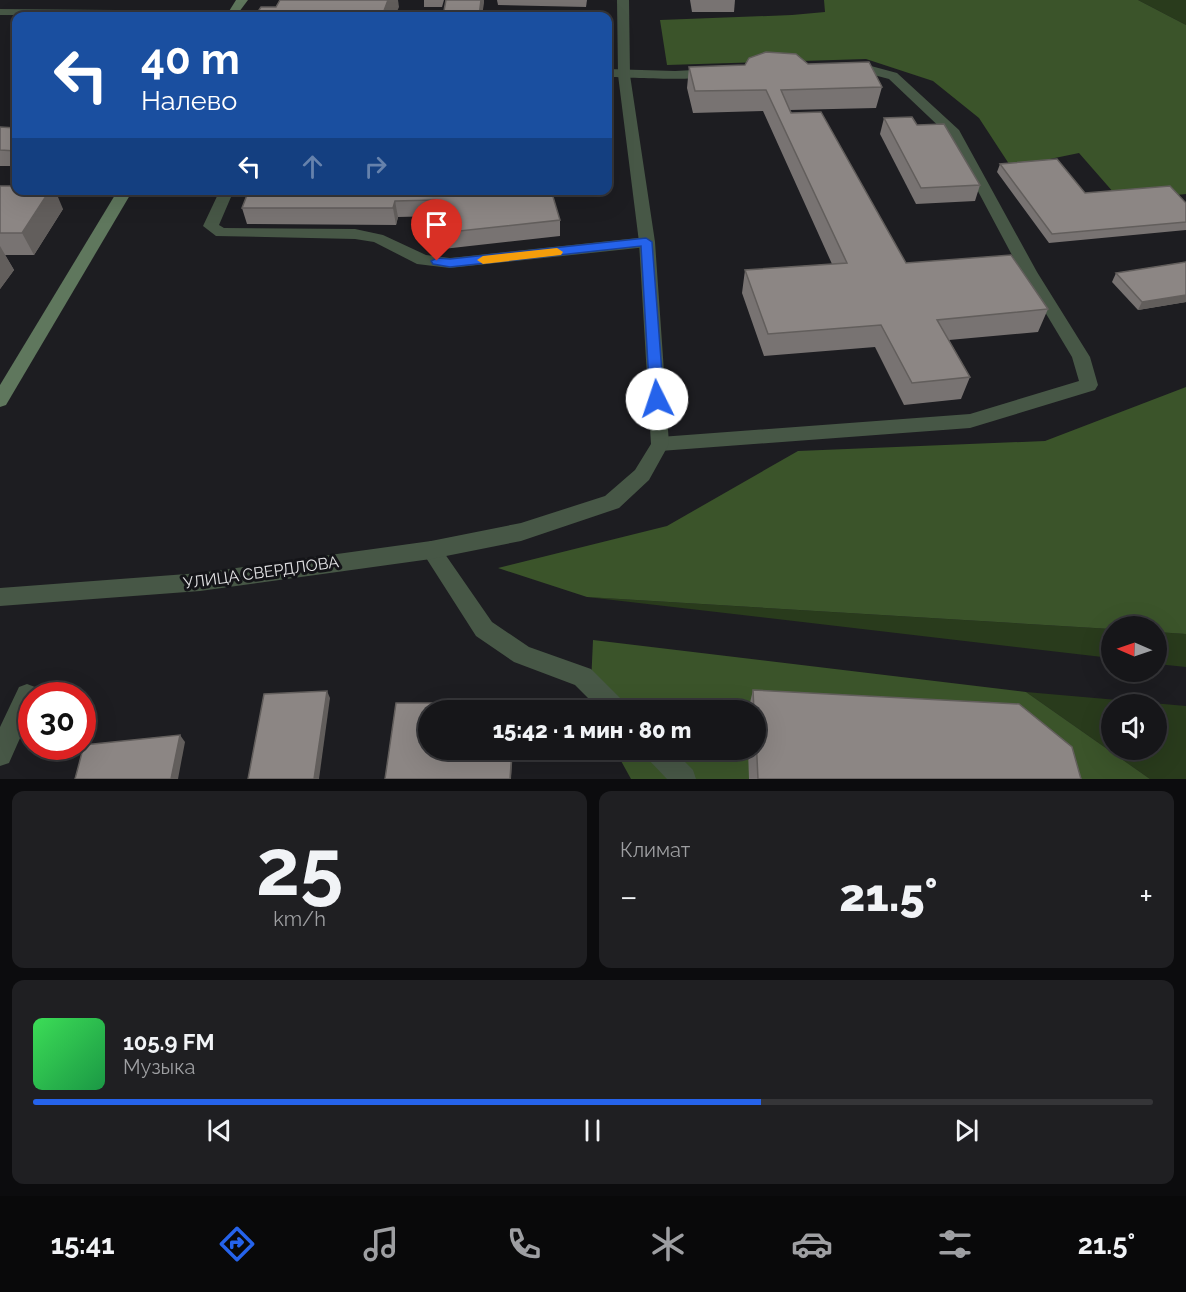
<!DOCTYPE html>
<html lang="ru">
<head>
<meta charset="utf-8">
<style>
	:root { --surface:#161619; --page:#1f1f22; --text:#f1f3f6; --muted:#9e9fa2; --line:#353538; --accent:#2563eb }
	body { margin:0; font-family:Raleway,sans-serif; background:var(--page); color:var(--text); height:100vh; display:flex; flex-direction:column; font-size:22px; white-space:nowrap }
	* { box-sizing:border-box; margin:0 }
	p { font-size:20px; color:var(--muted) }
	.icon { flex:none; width:33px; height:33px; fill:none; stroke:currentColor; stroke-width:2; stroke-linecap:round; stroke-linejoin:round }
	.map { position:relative; height:779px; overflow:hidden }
	.details { display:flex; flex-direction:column; gap:12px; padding:12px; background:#0c0c0e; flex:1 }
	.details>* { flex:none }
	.guide { position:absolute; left:12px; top:12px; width:600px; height:183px; border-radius:12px; box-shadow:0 6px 24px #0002,0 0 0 2px var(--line); background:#1a4fa0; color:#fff; overflow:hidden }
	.needle { width:39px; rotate:272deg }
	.tools { position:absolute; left:1101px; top:616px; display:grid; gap:12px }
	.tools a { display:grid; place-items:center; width:66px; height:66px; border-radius:50%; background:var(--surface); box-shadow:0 6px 24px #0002,0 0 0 2px var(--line); font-size:30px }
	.speed { position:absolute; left:18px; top:682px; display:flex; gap:12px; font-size:30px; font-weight:700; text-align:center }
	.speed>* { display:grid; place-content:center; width:78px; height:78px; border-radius:50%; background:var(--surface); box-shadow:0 6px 24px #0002,0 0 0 2px var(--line); line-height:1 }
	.speed .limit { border:9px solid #d22; background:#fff; color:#111 }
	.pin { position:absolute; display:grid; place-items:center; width:51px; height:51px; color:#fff; margin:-62px -26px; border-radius:50% 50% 50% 0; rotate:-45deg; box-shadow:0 0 6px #0007 }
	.pin .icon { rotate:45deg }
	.me { position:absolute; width:66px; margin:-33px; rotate:356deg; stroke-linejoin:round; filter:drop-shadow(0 0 4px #0008) }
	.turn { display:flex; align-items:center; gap:21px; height:126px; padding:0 30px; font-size:27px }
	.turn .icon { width:78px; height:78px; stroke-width:2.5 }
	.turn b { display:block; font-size:42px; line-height:51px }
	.lanes { display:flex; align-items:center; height:57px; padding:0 30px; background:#0003; justify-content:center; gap:30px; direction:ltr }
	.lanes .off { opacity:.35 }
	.big { font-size:45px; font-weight:800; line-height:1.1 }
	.details .card { flex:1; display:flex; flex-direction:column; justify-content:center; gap:9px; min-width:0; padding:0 21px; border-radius:12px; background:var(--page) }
	.details .dial { align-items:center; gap:0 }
	.dial b { font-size:78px; line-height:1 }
	.song { display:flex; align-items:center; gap:18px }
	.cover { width:72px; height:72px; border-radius:9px; background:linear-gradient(135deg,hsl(130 70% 55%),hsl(140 70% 35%)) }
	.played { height:6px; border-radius:3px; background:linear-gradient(90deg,var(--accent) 65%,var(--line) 65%) }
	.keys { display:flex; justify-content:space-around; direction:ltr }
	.heat { display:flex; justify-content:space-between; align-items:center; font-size:33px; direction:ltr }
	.details .tiles { flex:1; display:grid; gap:12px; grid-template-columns:1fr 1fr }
	.card:last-child { grid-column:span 2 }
	.trip { position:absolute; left:418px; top:700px; width:348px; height:60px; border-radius:30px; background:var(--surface); box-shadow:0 6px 24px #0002,0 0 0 2px var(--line); font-weight:800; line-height:60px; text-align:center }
	.tabs { display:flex; height:96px; justify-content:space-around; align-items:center; background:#09090a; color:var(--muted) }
	.tabs .icon { width:42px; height:42px }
	.tabs .selected { color:var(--accent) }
	.tabs b { font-size:27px; color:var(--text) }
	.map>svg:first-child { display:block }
</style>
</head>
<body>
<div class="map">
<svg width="1186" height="779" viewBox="0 0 1186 779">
	<rect width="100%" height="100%" fill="#1d1d21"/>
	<!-- green -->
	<g fill="#293b1c" fill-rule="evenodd">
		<polygon points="1138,0 1186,0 1186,25"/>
		<polygon points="587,597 1111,629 1111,658"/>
		<polygon points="1157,632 1186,634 1186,667 1157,664"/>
		<path d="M 1026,692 L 1186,706 L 1186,779 L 1150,779 ZM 1112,705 L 1156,705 L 1156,750 L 1112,750 Z"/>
	</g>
	<!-- forest -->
	<g fill="#3b542a">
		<polygon points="824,0 1138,0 1186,25 1186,194 1121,201 1079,153 1011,167 979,118 933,81 866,59 667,65 660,20 792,15 825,12"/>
		<polygon points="1186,387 1186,634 1157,632 1156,627 1112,627 1111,629 587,597 498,568 667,526 798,451 1045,441"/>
		<polygon points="593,640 1026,692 1150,779 631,779 615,750 756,750 756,711 593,711 590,706"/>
	</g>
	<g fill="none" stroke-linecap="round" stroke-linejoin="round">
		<!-- lane -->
		<g fill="#475746" fill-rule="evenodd">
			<polygon points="0,9 233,11 239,14 237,16 0,15"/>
			<polygon points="851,65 871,66 897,73 959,130 1037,272 1090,357 1098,385 1095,390 970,428 660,451 653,449 651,444 653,439 660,437 970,414 1079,381 1072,357 1021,272 948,135 889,79 870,74 847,72 845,69 847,66"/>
			<path d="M 608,69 L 675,71 L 713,69 L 719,73 C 708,83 627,77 608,77 Z"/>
			<polygon points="220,190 234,190 219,225 224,228 355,229 383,235 426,255 450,258 647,237 655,242 647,247 450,268 417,264 374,242 355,239 216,236 203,226"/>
			<polygon points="431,541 438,544 492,622 529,647 591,669 625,703 629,711 601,711 575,685 514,662 476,636 421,550 424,544"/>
			<polygon points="27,684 35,687 39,695 32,696 32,711 9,763 0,766 0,727 19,687"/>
			<polygon points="644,750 673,750 693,770 696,779 667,779 647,758"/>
		</g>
		<!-- street -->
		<polygon fill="#475746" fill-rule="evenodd" points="617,0 629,0 630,75 655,242 669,444 649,480 619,508 521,541 431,559 200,591 0,606 0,588 200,573 431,541 521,523 605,496 635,470 651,444 639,242 618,75"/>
		<!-- secondary -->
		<g fill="#5f775d" fill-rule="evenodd">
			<polygon points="236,0 248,0 236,16 226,16"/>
			<polygon points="118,190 133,190 6,405 0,407 0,385"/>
		</g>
	</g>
	<!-- wall -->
	<g fill="#787372">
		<polygon points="424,0 444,0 442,7 424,7"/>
		<polygon points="497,0 587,0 586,7 498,5"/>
		<polygon points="690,0 735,0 734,12 692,12"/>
		<polygon points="808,64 882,87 876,108 790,110 906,263 1048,309 1038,332 949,340 970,377 961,399 904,405 875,347 764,356 742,293 745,270 832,264 763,111 693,113 687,88 689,67"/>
		<polygon points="884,118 917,125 980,185 975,201 916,204 880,134"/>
		<polygon points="0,127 16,128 16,166 0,166"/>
		<polygon points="1000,164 1085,193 1186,203 1186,230 1049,243 997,172"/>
		<polygon points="0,186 63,209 34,255 5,255 14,270 0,289"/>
		<polygon points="551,190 560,220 560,236 443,249 438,216 398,217 396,225 247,224 242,208"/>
		<polygon points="1186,262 1186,302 1138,310 1112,282 1116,273"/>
		<polygon points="753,690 1081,779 749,779 748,750 756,750 756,711 748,711"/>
	</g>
	<!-- shaded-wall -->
	<g fill="#625e5c">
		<polygon points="388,0 398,0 399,7 395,16 382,16"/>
		<polygon points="481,0 484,0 484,3 482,16 479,16"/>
		<polygon points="50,190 55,190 63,209 34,255 22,233"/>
		<polygon points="395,201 398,217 396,225 393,208"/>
		<polygon points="0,246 14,270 0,289"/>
		<polygon points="1186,295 1186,302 1138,310 1142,302"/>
		<polygon points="327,691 330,698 319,779 314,779"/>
		<polygon points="180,735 185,742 178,779 171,779"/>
		<polygon points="512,750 513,750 511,779 510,779"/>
	</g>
	<!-- building -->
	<g fill="#8c8684" stroke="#625e5c" stroke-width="1.5">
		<polygon points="280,0 388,0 382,16 255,16 261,7 276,7"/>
		<polygon points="446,0 481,0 479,16 443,16"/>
		<polygon points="766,52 796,54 808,64 869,62 882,87 781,90 791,113 821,112 906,263 1011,255 1048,309 937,320 970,377 912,383 881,325 768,334 745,270 847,263 766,90 695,91 689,67 745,65 749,58"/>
		<polygon points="912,117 917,125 944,124 980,185 921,188 884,118"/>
		<polygon points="0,127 16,128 16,151 0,150"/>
		<polygon points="1057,159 1085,193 1170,186 1186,203 1186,222 1052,234 1000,164"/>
		<polygon points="0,186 16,186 16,190 50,190 22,233 0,233"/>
		<polygon points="249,190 551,190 560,220 441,233 436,200 395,201 393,208 242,208"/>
		<polygon points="1186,262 1186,295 1142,302 1116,273"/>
		<polygon points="753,690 1019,704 1072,747 1081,779 758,779 756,737 756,711 754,711"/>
		<polygon points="327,691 314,779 248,779 264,694"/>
		<polygon points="396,703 514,703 514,711 429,711 429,750 512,750 510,779 385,779"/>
		<polygon points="180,735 171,779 75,779 84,745"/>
	</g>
	<!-- route -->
	<polygon fill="#2563eb" stroke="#184099" stroke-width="1.5" points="646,238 652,242 664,399 657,404 650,399 641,246 450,267 433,264 431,261 437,258 450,259"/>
	<!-- slow -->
	<polygon fill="#f59e0b" points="557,248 563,252 561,255 483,264 477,260 483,256"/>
	<g text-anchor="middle" stroke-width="6" stroke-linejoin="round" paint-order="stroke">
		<!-- street labels -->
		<g font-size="16" fill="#e4e4e6" stroke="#141418">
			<text transform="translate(261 572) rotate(-8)" y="6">УЛИЦА СВЕРДЛОВА</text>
		</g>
	</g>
</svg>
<div class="tools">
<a><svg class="needle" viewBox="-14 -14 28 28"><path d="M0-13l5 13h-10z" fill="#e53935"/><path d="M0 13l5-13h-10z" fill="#9e9fa2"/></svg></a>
<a><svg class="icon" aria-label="sound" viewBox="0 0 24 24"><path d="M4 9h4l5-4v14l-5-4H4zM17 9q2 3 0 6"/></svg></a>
</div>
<div class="speed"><div class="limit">30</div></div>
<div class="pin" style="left:437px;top:261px;background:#d93025"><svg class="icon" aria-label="arrive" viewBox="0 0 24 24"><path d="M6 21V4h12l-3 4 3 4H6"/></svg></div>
<svg class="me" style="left:657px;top:399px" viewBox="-20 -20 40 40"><circle r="19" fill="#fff"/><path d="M0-13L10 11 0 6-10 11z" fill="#2563eb"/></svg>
<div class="trip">15:42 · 1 мин · 80 m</div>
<div class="guide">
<div class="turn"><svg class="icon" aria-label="left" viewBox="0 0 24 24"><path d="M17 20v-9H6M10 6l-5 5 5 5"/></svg><div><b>40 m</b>Налево</div></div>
<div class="lanes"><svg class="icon" aria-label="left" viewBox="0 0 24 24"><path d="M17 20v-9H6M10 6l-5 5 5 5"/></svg><svg class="icon off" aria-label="ahead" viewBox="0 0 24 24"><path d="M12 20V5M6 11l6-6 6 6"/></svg><svg class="icon off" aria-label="right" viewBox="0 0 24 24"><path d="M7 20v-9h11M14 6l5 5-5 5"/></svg></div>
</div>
</div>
<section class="details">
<div class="tiles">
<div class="card dial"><b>25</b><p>km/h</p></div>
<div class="card"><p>Климат</p>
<div class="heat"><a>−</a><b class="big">21.5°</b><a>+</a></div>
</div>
<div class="card">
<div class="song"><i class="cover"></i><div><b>105.9 FM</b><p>Музыка</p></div></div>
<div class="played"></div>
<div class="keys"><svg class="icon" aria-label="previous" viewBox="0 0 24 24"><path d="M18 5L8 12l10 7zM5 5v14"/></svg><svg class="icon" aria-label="pause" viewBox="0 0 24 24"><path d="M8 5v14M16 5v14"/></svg><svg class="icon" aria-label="next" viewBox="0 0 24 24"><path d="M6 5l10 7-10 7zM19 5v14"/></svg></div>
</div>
</div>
</section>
<nav class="tabs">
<b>15:41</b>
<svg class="icon selected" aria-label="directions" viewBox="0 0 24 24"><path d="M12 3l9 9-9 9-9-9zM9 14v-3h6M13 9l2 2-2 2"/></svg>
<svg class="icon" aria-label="music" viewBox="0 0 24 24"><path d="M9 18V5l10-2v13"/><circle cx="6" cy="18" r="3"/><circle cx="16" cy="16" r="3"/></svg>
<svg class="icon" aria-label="phone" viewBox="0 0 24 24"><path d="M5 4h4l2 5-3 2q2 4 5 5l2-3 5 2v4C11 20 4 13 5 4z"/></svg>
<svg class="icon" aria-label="climate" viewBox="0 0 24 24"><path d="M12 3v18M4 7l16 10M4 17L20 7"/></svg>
<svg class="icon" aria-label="car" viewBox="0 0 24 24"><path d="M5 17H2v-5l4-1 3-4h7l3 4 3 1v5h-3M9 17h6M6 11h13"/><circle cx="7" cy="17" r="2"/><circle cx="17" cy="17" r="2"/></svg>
<svg class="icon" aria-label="filters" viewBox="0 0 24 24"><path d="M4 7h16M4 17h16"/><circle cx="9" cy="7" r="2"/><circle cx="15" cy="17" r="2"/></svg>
<b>21.5°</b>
</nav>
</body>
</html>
